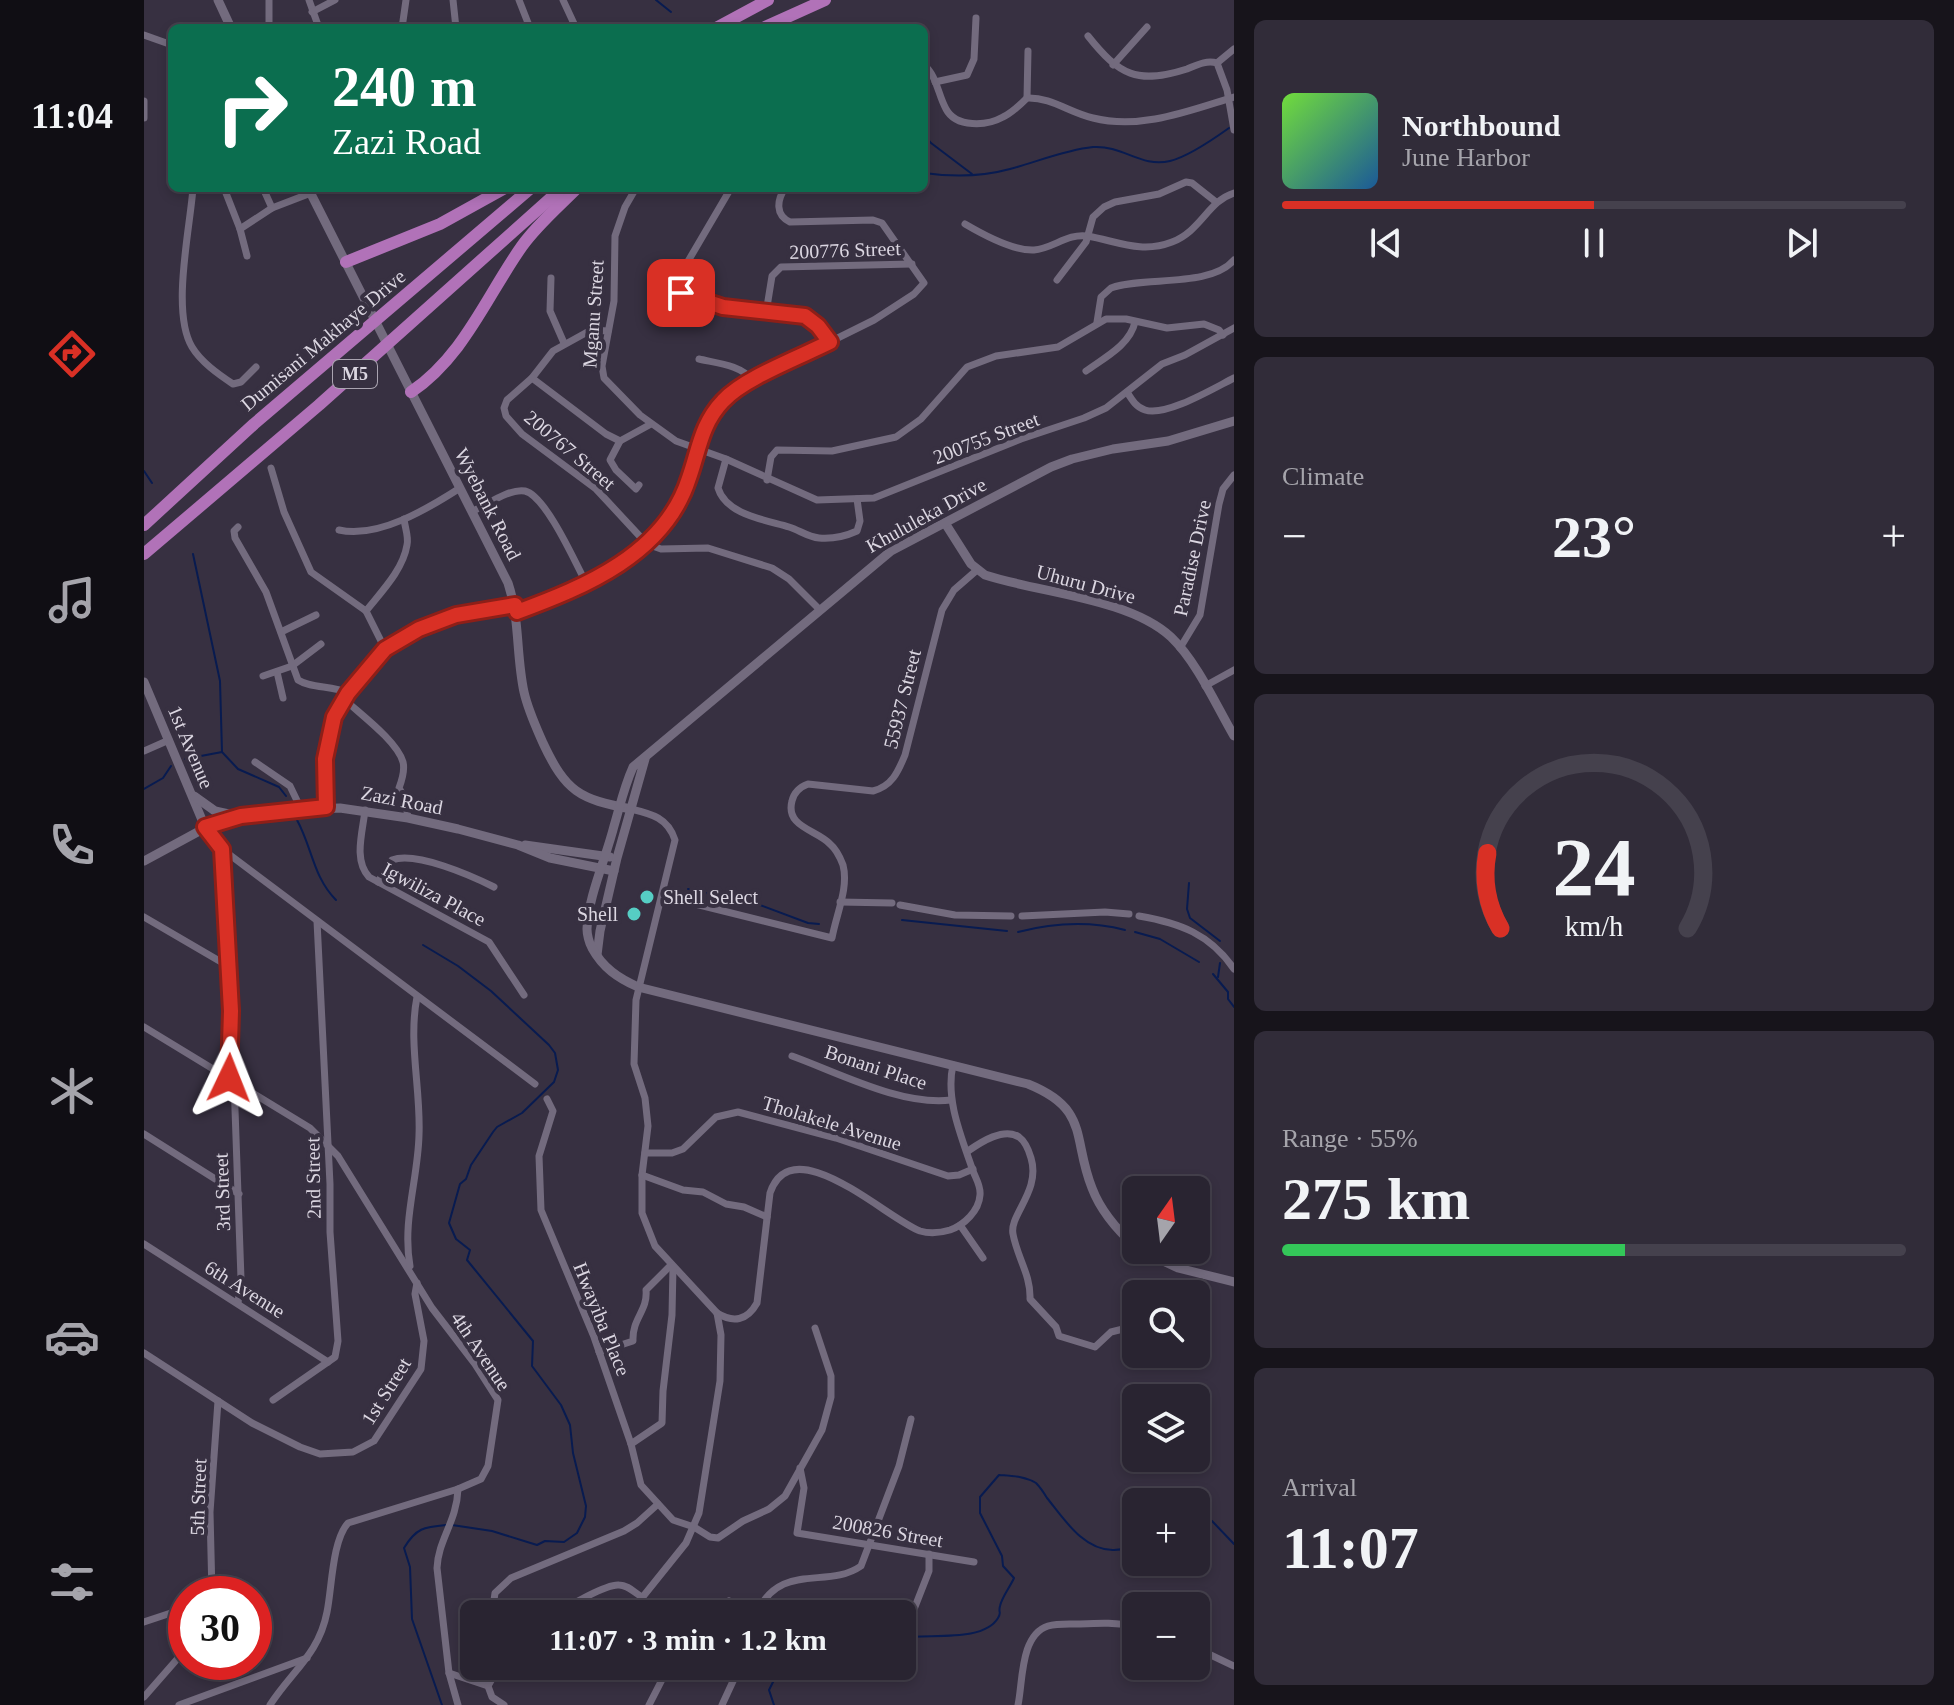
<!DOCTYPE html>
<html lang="en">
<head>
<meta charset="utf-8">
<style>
	:root { --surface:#292431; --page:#312c39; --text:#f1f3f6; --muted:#a5a4ab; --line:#45414d; --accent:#d93025 }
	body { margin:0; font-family:"Times New Roman",serif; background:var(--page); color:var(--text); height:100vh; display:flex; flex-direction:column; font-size:30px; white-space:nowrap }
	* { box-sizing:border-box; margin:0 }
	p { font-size:26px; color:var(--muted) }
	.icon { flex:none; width:44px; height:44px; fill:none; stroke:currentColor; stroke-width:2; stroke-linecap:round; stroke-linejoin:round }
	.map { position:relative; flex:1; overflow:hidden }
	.drawer { display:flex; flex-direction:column; gap:20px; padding:20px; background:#17141b; width:720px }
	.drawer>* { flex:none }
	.hud { position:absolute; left:24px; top:24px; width:760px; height:168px; border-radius:12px; box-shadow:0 4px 12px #0003,0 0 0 2px var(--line); background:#0b6e4f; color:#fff; overflow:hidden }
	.needle { width:52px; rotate:14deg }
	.buttons { position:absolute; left:978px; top:1176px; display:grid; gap:16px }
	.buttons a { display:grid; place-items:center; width:88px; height:88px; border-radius:12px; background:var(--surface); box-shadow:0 4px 12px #0003,0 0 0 2px var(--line); font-size:40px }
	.speed { position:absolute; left:24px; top:1576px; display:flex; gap:16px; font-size:40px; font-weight:700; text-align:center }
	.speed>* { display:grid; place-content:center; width:104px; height:104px; border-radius:50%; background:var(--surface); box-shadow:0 4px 12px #0003,0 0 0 2px var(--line); line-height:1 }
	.speed .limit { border:12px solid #d22; background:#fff; color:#111 }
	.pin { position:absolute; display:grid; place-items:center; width:68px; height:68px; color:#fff; margin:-34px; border-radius:16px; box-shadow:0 4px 12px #0006 }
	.me { position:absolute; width:88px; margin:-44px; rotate:2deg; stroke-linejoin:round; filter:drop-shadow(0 0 6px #0008) }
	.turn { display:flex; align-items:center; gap:28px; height:168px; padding:0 32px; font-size:36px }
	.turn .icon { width:104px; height:104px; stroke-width:2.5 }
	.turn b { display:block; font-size:56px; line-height:68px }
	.big { font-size:60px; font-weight:600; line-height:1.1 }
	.drawer .tile { flex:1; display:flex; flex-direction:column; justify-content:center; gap:12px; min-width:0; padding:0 28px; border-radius:12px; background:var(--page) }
	.drawer .dial { align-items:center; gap:0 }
	.dial svg { height:208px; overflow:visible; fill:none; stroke:var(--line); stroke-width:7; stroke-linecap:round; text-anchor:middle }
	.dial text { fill:var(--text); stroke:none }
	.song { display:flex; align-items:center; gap:24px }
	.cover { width:96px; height:96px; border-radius:12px; background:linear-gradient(135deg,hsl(100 70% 55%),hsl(210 70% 35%)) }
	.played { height:8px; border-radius:4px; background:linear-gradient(90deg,var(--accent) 50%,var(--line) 50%) }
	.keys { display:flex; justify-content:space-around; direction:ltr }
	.heat { display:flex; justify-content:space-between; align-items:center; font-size:44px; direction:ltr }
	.charge { height:12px; border-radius:6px; background:linear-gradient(90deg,#34c759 55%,var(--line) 0) }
	.trip { position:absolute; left:316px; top:1600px; width:456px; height:80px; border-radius:12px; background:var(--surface); box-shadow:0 4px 12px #0003,0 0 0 2px var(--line); font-weight:600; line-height:80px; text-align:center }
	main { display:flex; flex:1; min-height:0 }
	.tab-bar { display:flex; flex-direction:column; width:144px; justify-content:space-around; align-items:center; background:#100e14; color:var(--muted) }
	.tab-bar .icon { width:56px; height:56px }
	.tab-bar .selected { color:var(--accent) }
	.tab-bar b { font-size:36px; color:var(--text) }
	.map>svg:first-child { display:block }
</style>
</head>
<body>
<main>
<nav class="tab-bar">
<b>11:04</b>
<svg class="icon selected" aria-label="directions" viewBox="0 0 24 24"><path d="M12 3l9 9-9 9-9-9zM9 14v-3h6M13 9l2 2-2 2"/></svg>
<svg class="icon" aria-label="music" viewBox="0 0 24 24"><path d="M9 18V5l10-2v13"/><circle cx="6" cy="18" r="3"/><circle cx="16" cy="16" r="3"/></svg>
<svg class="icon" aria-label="phone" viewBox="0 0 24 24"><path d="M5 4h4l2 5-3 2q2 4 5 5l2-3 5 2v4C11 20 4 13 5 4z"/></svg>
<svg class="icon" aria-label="climate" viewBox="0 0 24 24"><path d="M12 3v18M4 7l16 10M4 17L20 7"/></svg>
<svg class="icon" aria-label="car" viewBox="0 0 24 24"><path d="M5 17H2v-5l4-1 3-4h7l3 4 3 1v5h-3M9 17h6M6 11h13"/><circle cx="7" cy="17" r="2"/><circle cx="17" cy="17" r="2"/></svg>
<svg class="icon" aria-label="filters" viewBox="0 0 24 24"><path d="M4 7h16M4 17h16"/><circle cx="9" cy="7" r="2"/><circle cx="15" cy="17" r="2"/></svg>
</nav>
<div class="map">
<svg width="1090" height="1705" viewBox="0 0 1090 1705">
	<rect width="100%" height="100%" fill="#373041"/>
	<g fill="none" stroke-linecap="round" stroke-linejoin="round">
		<!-- stream -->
		<g stroke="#081b50" stroke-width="2">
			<polyline points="512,0 527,12"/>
			<polyline points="780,134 787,143 828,174"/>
			<path d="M 780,173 C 809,177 837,177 866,169 C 893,162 920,150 949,147 C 979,145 997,168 1026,161 C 1043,157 1071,138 1085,128"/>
			<polyline points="0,471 8,483"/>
			<polyline points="49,554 76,681 78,752 94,769 135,787 142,796"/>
			<polyline points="41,759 78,752"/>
			<polyline points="0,789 19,778 27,766"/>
			<path d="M 153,820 C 168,847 169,877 192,900"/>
			<polyline points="1045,883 1043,909 1046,918 1076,941"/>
			<polyline points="544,889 616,905 664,923 675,924"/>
			<polyline points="758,920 863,931"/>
			<path d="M 874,932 C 909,923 946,921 981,930"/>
			<polyline points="991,932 1016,939 1055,962"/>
			<polyline points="279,945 314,966 347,991 405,1045 411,1053 414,1070 410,1082 378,1113 353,1127 349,1132 327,1165 322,1179 316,1184 305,1223 312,1239 326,1250 323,1260 389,1341 388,1366 417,1405 426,1425 429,1453 442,1506 441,1517 433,1533 420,1542 401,1541 393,1545 348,1531 308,1525"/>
			<polyline points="1069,974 1084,992 1084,999 1090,1007"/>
			<polyline points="1074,977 1076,963"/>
			<polyline points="1052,1510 1068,1521 1090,1544"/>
			<path d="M 758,1638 C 784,1633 839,1643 854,1618 C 858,1611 854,1614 856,1606 C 858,1597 866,1587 870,1578 L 859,1566 L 858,1556 L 836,1513 L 836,1497 L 855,1475 C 868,1476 881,1476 892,1483 C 896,1487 900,1493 903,1498 C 920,1519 940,1551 970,1550 C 979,1550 986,1548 992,1541"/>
			<path d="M 298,1705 L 268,1619 L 266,1567 L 260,1548 C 272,1528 280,1527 302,1525"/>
			<polyline points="630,1705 625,1690 637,1666"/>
		</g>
		<!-- minor -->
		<g stroke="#736b7e" stroke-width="7">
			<polyline points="165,0 175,28"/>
			<polyline points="309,0 312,28"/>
			<polyline points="375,0 386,28"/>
			<polyline points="419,0 432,28"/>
			<polyline points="168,12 191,0"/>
			<polyline points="125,28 125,0"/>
			<polyline points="258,28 262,0"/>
			<polyline points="0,35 28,45"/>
			<path d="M 944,36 C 975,75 993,85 1043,69 C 1053,65 1062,60 1073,63 L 1083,90 L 1090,130"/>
			<polyline points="1073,63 1090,49"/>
			<path d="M 780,65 C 793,76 794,95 802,109 C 812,128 843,126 859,117 C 868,113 876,105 883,98 C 907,97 926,113 949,118 C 997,130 1044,111 1090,97"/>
			<polyline points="969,65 1003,27"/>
			<polyline points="791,82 823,75 830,59 832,18"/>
			<polyline points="883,98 884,51"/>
			<polyline points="0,101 0,118"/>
			<path d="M 49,188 C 46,229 27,312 48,347 C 57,362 74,374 89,384 L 97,382 L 112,367"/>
			<polyline points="80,188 96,229 103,256"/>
			<polyline points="119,188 128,208"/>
			<polyline points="492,188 481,207 471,236 470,301 458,366 460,378 496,415 532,441 582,459 673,500 730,498 877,439 940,418 962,408 1018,364 1041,355 1090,328"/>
			<polyline points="587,188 533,280 537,293 579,307 661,316 674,326 686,342"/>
			<path d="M 821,224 C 838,234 869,251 890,250 C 908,249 924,233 943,236 C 973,241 997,254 1028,242 C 1057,231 1064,201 1090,193"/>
			<polyline points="96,229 128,208 167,193"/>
			<polyline points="407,278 406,311 420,343"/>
			<polyline points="913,280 942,242 949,217 960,207 971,202 1015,194 1042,182 1048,183 1072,202"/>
			<polyline points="622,313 628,276 637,267 768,264"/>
			<path d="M 953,322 L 957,297 L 967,288 C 1001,276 1066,288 1090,260"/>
			<polyline points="464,331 447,330 409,351 388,378 363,400 360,408 362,416 378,434 452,489 503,544 517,549 564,548 628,568 645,579 675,609"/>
			<path d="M 555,359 C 572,363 598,365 609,381"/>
			<path d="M 942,371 C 960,358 986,345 991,322"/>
			<polyline points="388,378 462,434 476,441"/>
			<path d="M 983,392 C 988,400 992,407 1001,410 C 1022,417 1070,388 1090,378"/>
			<path d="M 582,459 L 574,488 C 582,515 622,520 645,527 C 655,530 664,537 675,538 C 687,539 702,536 713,531 L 716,521 L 713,499"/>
			<polyline points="127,468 140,512 167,572 222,611 241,649"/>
			<polyline points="623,480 627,457 633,450 688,451 752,437 777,419 823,367 852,356 914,347 962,319 982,319 1023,328 1060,324 1075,330 1079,335"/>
			<polyline points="495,485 492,489 472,470 466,460 476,441 507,424"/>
			<path d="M 329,511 C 343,505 366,488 381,491 C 402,496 432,564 442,583"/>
			<path d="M 94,527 L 90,531 L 91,538 L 122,592 L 154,680 C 168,689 188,685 204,693"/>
			<path d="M 195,530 C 234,539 285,508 316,488"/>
			<path d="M 222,611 C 237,592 259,570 263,545 C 265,537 261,528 260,519"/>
			<path d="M 373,612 C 442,587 514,556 544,482 C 547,473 548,462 551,452 C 558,426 573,404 595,387 L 730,320 L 770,294 L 780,283 L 738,223 L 729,220 L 646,222 C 631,215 633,200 641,188"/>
			<polyline points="137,632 172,615"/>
			<polyline points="1036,648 1056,615 1075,504 1079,489 1090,475"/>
			<polyline points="133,672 139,698"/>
			<polyline points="119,676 148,666 177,644"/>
			<polyline points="1061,686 1090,670"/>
			<path d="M 200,699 C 216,714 253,741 259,762 C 261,770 258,780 255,788 L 261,798 L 264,818"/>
			<polyline points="0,751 25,740"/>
			<polyline points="111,762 146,786 157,809"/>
			<polyline points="182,807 181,759 190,717 204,693 241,649 275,629 312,615 371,605"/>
			<path d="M 487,809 C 508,814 524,818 531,840 L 492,1000 L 490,1064 L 501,1098 L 504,1126 L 498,1175 L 498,1213 L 511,1246 L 573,1313 C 589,1323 603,1321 613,1303 L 626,1193 C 648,1127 743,1219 776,1231 C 786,1234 796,1233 806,1230 C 820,1225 835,1211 836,1195 C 837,1186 832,1179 829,1171 C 818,1138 801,1100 809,1065"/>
			<path d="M 221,810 C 219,831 209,860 225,877 L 345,942 L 380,995"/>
			<polyline points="61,827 78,849 391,1084"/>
			<polyline points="78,849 87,1011 85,1078"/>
			<path d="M 234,882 L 248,860 C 272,851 328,876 350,887"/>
			<path d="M 519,896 L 688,938 C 692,915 705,888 699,865 C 696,857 692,849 686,844 C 673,830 641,827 648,801 C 650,792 656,787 664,784 L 729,791 C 748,786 754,772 761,755 L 798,610 L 810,590 L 833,570"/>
			<polyline points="696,902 748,903"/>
			<polyline points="756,905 811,915 867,916"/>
			<polyline points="878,916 961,912 985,914"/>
			<path d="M 995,916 C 1036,923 1066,934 1090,969"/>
			<polyline points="0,917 84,966"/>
			<path d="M 0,1027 L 166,1128 L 194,1156 L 288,1308 L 331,1364 L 354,1400 L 344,1466 L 337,1479 L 314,1489 L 204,1523 C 188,1541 188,1588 183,1612 C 175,1654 148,1671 126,1705"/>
			<path d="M 648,1056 C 695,1073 757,1106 807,1100"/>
			<polyline points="90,1081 97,1279 94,1303"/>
			<polyline points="403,1099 409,1111 395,1156 397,1210 450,1337 487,1444 497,1485 529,1520 550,1527 566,1537 574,1538 599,1521 625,1509 641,1496 678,1430 687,1397 687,1376 671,1328"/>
			<polyline points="0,1134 95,1194"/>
			<path d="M 824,1151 C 837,1142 860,1127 875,1137 C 882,1142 885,1151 887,1158 C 897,1191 865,1215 869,1234 C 873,1257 887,1275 886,1299 L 912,1327 L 915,1336 L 951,1347 L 967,1332 L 979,1329"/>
			<polyline points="501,1153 528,1153 539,1149 572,1117 594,1112 692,1138 804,1176 815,1175 829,1169"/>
			<polyline points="498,1175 539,1190 559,1192 582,1204 600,1207 623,1217"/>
			<polyline points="816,1225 839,1258"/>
			<polyline points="0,1244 184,1362"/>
			<path d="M 266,1266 C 258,1221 274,1179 275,1135 C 277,1090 264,1042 273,997"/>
			<path d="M 455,1352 L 489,1341 C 488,1318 504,1311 502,1290 L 527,1265"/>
			<polyline points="0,1353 108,1423 156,1447 176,1454 209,1452 230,1441 277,1369 280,1341 271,1294 273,1283"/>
			<polyline points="129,1400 191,1357 194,1341 186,1232 186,1184 173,921"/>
			<polyline points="487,1444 518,1423 519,1391 528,1315 529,1267"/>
			<polyline points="656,1468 660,1488 653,1533 830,1562"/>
			<path d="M 314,1489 C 313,1521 294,1540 293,1568 L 305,1673 L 314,1705"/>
			<polyline points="68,1594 66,1512 74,1401"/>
			<polyline points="348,1614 351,1593 367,1578 480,1531 493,1523 514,1504"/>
			<path d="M 414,1614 C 424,1606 462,1584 475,1585 C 484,1585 491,1593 498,1597"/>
			<polyline points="485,1614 542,1543 555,1513 576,1381 577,1335 573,1313"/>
			<polyline points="573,1614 585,1601"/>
			<path d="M 612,1614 C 637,1560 683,1590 717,1566 L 755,1466 L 767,1419"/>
			<polyline points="767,1617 785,1571 785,1554"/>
			<polyline points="0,1622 42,1608"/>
			<polyline points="1052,1648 1090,1666"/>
			<polyline points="305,1673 344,1686 348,1697 360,1705"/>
			<polyline points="344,1686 348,1679 351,1666"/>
			<polyline points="0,1697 42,1649"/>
			<polyline points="35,1705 163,1658"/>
			<polyline points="505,1705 525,1666"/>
			<polyline points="578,1705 596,1666"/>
			<path d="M 874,1705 C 879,1682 876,1635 904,1626 C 914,1623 926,1624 936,1624 C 955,1623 974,1622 992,1627"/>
		</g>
		<!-- tertiary -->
		<g stroke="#736b7e" stroke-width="9">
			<polyline points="74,0 87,28"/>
			<path d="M 164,188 L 364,583 C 376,619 372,655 380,692 C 384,710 392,727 399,743 C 422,792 435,799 487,809"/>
			<path d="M 801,523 L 827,564 L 841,575 C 896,593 985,598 1027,637 C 1053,662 1072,705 1090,736"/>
			<polyline points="0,682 61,827"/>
			<polyline points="50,796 71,811 94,816"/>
			<polyline points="381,845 466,857"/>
			<polyline points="0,861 72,822 143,810 196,808 264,818 314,829 374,845 406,858 470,871"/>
			<polyline points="453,955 456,931 473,858 501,759"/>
			<path d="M 992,1247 C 973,1230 957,1212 948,1188 C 928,1138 946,1109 884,1084 L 494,987 C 474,978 459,968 448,948 C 445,943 443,934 443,929 C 444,897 462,858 470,826 C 476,806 480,787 489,767 L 747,551 L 907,467 L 928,459 L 969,449 L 1024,441 L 1090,421"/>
			<polyline points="996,1250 1034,1268 1090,1282"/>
		</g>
		<!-- primary -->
		<g stroke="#b172b8" stroke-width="12">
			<polyline points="572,28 624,0"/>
			<polyline points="619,28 681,0"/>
			<polyline points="202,262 296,224 361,188"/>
			<path d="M 267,392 C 320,356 342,297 378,246 C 393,225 414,207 433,188"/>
			<polyline points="0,525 110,424 387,188"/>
			<polyline points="0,554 175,405 418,188"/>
		</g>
	</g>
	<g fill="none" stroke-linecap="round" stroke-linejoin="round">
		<!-- route casing -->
		<g stroke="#8d1f18" stroke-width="20">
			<path id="route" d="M 85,1078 L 87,1011 L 78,849 L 61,827 L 97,816 L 182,807 L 181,759 L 190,717 L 204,693 L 241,649 L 275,629 L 312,615 L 371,605 L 373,612 C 441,587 521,554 545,478 C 555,450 557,424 579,401 C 600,378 656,357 686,342 L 674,326 L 661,316 L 579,307 L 537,293"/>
		</g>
		<!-- route -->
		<use href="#route" stroke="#d93025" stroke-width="14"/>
	</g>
	<!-- markers -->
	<g fill="#56cec4" stroke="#373041" stroke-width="3">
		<circle cx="503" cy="897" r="8"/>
		<circle cx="490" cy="914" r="8"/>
	</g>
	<g text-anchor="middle" stroke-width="8" stroke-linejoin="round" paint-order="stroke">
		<!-- shield labels -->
		<rect fill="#373041" stroke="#aaa4b1" stroke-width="2" x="189" y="360" width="44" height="28" rx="6"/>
		<g font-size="18" font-weight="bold" fill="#dbd6e1">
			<text x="211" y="380">M5</text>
		</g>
		<!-- street labels -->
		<g font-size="20" fill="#dbd6e1" stroke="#373041">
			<text transform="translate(701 250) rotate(-2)" y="7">200776 Street</text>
			<text transform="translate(449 314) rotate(-86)" y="7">Mganu Street</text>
			<text transform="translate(179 340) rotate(-40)" y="7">Dumisani Makhaye Drive</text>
			<text transform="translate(842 438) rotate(-21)" y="7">200755 Street</text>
			<text transform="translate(426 450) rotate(40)" y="7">200767 Street</text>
			<text transform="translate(344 504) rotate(63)" y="7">Wyebank Road</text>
			<text transform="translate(782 515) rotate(-29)" y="7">Khululeka Drive</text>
			<text transform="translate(1048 558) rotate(-78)" y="7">Paradise Drive</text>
			<text transform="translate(942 584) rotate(15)" y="7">Uhuru Drive</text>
			<text transform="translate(758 699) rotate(-76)" y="7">55937 Street</text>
			<text transform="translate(47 747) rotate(67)" y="7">1st Avenue</text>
			<text transform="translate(258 800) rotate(11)" y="7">Zazi Road</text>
			<text transform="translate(290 894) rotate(28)" y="7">Igwiliza Place</text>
			<text transform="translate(732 1067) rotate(18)" y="7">Bonani Place</text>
			<text transform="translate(688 1123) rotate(17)" y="7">Tholakele Avenue</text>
			<text transform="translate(169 1178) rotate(-91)" y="7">2nd Street</text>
			<text transform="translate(78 1192) rotate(-92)" y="7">3rd Street</text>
			<text transform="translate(101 1289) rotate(32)" y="7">6th Avenue</text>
			<text transform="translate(458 1319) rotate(68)" y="7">Hwayiba Place</text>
			<text transform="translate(337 1351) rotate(56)" y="7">4th Avenue</text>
			<text transform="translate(242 1391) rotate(-58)" y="7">1st Street</text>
			<text transform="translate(54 1497) rotate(-88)" y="7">5th Street</text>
			<text transform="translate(744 1531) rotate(10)" y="7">200826 Street</text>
		</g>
		<!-- poi labels -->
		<g font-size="20" fill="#dbd6e1" stroke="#373041" text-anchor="start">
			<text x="519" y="904">Shell Select</text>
			<text x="474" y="921" text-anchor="end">Shell</text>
		</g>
	</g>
</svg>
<div class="buttons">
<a><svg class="needle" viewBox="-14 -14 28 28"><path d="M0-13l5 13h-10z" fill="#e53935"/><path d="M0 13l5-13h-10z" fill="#a5a4ab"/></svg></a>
<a><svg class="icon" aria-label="search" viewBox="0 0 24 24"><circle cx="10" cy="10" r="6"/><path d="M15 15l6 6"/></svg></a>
<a><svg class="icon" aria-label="layers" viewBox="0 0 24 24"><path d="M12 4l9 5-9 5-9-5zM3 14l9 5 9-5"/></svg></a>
<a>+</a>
<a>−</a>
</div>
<div class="speed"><div class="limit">30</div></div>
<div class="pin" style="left:537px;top:293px;background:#d93025"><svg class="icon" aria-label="arrive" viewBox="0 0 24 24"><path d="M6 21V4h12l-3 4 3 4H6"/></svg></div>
<svg class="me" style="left:85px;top:1078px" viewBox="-20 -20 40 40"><path d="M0-17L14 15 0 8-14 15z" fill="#d93025" stroke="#fff" stroke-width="4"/></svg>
<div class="trip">11:07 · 3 min · 1.2 km</div>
<div class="hud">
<div class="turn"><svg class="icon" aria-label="right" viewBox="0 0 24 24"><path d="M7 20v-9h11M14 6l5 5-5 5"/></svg><div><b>240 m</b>Zazi Road</div></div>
</div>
</div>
<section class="drawer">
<div class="tile">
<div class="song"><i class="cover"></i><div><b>Northbound</b><p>June Harbor</p></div></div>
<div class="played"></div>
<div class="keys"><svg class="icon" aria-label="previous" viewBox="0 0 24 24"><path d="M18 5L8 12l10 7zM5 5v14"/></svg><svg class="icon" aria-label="pause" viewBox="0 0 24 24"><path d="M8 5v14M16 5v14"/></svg><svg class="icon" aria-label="next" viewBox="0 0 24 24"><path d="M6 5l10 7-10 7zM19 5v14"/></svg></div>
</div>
<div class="tile"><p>Climate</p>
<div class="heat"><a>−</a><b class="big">23°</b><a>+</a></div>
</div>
<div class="tile dial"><svg viewBox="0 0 100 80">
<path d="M14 69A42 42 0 1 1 86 69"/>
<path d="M14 69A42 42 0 0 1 9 40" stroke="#d93025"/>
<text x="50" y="56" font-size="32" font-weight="700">24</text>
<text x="50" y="72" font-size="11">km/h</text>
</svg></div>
<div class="tile"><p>Range · 55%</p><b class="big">275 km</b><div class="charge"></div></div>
<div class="tile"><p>Arrival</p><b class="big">11:07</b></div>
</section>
</main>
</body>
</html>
